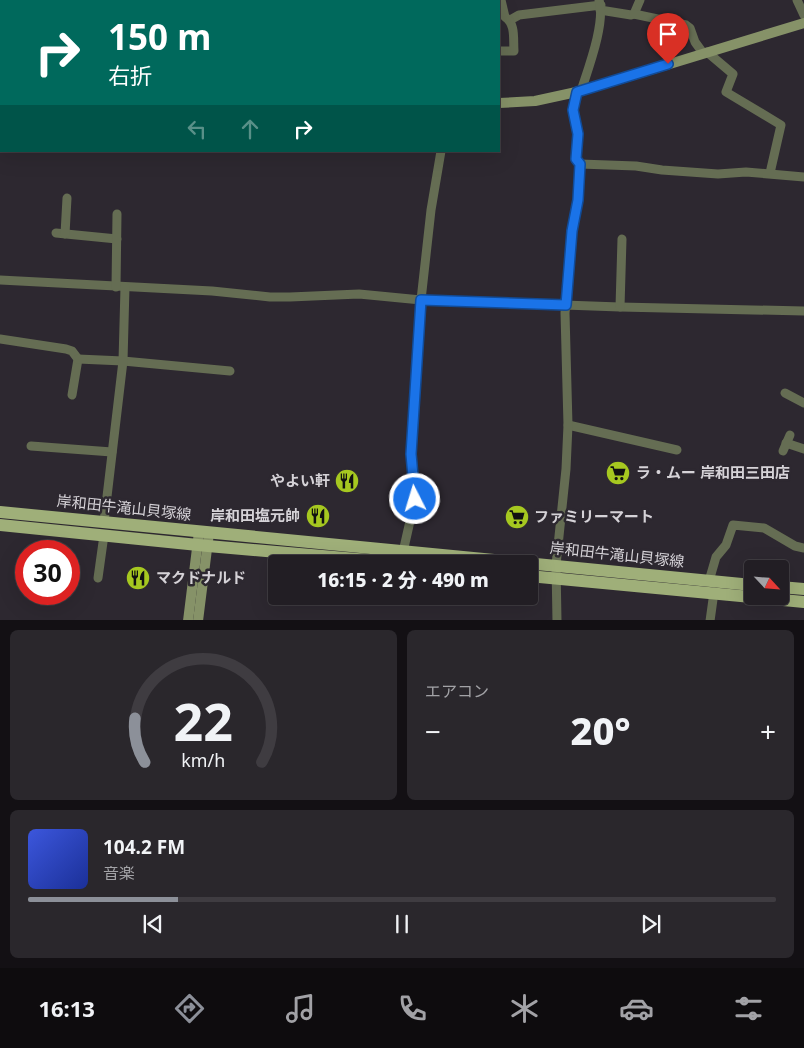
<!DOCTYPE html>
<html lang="ja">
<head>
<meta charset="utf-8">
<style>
	:root { --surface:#221e24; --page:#2a272c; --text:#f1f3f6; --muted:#a2a2a6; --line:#3f3c41; --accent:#8c9099 }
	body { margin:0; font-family:"Noto Sans","Noto Sans JP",sans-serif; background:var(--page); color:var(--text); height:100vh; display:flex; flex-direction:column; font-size:19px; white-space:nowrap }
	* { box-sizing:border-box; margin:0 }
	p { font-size:16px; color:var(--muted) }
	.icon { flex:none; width:28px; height:28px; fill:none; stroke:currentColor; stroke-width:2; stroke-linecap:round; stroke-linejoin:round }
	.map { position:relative; height:620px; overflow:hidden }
	.details { display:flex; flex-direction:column; gap:10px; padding:10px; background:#131014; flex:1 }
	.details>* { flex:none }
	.banner { position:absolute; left:0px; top:0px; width:500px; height:152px; box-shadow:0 5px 20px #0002,0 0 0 1px var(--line); background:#00695c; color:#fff; overflow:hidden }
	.needle { width:32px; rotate:116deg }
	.tools { position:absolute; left:744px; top:560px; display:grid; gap:10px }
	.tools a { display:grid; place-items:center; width:45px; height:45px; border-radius:5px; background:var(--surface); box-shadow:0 5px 20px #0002,0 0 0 1px var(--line); font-size:25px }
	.speed { position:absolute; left:15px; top:540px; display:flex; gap:10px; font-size:25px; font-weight:700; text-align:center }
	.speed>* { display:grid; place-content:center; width:65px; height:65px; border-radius:50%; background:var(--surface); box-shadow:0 5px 20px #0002,0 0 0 1px var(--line); line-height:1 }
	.speed .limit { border:8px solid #d22; background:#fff; color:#111 }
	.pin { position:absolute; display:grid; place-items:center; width:42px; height:42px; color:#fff; margin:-51px -21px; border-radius:50% 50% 50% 0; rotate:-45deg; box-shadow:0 0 5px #0007 }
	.pin .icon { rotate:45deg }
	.me { position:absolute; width:55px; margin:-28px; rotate:355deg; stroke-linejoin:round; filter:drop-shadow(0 0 4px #0008) }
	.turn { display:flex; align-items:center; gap:18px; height:105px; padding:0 25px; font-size:22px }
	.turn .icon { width:65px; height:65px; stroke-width:2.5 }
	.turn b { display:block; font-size:35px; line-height:42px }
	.lanes { display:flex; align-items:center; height:48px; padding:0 25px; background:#0003; justify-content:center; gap:25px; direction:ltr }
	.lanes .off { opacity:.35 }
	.big { font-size:38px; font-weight:800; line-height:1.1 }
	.details .widget { flex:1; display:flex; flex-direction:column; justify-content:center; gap:8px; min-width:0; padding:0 18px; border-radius:8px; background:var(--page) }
	.details .dial { align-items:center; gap:0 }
	.dial svg { height:130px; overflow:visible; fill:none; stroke:var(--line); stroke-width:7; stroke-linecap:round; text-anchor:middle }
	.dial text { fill:var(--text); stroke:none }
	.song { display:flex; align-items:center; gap:15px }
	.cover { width:60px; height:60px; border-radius:8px; background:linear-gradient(135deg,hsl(230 70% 55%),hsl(230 70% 35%)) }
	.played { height:5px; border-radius:2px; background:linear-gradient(90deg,var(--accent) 20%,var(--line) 20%) }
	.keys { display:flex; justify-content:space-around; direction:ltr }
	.heat { display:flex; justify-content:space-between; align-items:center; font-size:28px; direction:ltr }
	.details .tiles { flex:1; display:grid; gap:10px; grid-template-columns:1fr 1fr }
	.widget:last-child { grid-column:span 2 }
	.trip { position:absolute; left:268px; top:555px; width:270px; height:50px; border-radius:5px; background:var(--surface); box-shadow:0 5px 20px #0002,0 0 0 1px var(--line); font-weight:800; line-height:50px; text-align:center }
	.tabs { display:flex; height:80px; justify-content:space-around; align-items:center; background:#0e0c0e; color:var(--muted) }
	.tabs .icon { width:35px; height:35px }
	.tabs .selected { color:var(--accent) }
	.tabs b { font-size:22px; color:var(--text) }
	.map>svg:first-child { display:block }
</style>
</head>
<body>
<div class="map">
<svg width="804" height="621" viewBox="0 0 804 621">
	<rect width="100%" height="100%" fill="#2d2830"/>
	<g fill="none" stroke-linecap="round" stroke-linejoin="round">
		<!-- river -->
		<polyline stroke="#4a2d5f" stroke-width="16" points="237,0 254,0"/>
		<!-- street -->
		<g stroke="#656d53" stroke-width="9">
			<polyline points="797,0 804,15"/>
			<polyline points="463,1 466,0"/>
			<polyline points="600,10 631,15 634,14 640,0"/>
			<polyline points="634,14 686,25 690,28 695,42 703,53"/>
			<polyline points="510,20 519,15 601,5"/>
			<polyline points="0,29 1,29"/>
			<path d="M 499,51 L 514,51 C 513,39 516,24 505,17 L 501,0"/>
			<polyline points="707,52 733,74 726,92 781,125 770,173"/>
			<path d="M 581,91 C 588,69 606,22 599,0"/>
			<polyline points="580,164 636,166 662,170 718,174 746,172 804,177"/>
			<polyline points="56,233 117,239"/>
			<polyline points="65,234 67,198"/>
			<polyline points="0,280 212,291 270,297 290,297 359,294 421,300 620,307 804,311"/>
			<polyline points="116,287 117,214"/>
			<polyline points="620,307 622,239"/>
			<polyline points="0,339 66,349 72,351 78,359 72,395"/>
			<polyline points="78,359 123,361 230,371"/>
			<polyline points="785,393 804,403"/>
			<polyline points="568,425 677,450"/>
			<polyline points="786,443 804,449"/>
			<polyline points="31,446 112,452"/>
			<polyline points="783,451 790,435"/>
			<polyline points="104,522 123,361 125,287"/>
			<polyline points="403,552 415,499 411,454 421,300 431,210 441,151"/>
			<polyline points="98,578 104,535"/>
			<polyline points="709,581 716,557 726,545 733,525 764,528 795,546 804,548"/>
			<polyline points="557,621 556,565 566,469 568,425 565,313 572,231 578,200 580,164 575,159 578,134 573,110 577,91"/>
			<polyline points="710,621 714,592"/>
		</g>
		<!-- secondary -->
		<g stroke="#869268" stroke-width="10">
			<polyline points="0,51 1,51"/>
			<polyline points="499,103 535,101 581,91 804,23"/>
			<polyline points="188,621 199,532"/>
			<polyline points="198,621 209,533"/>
		</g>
		<!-- primary -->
		<g stroke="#9faf79" stroke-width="12">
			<polyline points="0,512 752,585"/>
			<polyline points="0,525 208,546 414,564"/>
			<polyline points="529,576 804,602"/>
			<polyline points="780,587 804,589"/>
		</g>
	</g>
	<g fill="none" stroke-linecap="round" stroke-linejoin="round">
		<!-- route casing -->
		<g stroke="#114b97" stroke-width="12">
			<polyline id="route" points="415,499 411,454 421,300 566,305 572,231 578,200 580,164 576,159 578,134 573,110 577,92 668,64"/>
		</g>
		<!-- route -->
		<use href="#route" stroke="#1a73e8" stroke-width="9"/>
	</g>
	<!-- icons -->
	<defs>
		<g id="supermarket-disc" transform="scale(1.25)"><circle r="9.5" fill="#a6c820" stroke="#2d2830"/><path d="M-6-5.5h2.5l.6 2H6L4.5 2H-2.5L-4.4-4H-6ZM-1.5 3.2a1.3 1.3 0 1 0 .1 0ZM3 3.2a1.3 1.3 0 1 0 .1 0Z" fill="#111"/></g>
		<g id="restaurant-disc" transform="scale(1.25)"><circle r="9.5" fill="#a6c820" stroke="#2d2830"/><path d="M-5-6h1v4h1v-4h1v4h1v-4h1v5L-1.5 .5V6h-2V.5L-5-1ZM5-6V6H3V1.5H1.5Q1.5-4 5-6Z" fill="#111"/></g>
	</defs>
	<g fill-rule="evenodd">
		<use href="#supermarket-disc" x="618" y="473"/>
		<use href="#restaurant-disc" x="347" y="481"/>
		<use href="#restaurant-disc" x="318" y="516"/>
		<use href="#supermarket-disc" x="517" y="517"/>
		<use href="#restaurant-disc" x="138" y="578"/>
	</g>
	<g text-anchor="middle" stroke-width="5" stroke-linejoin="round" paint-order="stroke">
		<!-- poi labels -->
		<g font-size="15" font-weight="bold" fill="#d5d2d7" stroke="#2d2830" text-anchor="start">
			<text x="636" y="478">ラ・ムー 岸和田三田店</text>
			<text x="330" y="486" text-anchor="end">やよい軒</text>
			<text x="300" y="521" text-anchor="end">岸和田塩元帥</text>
			<text x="534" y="522">ファミリーマート</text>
			<text x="156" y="583">マクドナルド</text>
		</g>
		<!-- street labels -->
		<g font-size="15" fill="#d5d2d7" stroke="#2d2830">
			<text transform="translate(124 508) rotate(6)" y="5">岸和田牛滝山貝塚線</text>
			<text transform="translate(617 555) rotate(6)" y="5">岸和田牛滝山貝塚線</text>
		</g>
	</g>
</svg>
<div class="tools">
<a><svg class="needle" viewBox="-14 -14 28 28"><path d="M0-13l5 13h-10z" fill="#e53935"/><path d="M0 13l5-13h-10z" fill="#a2a2a6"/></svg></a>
</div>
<div class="speed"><div class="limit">30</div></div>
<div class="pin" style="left:668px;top:64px;background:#d93025"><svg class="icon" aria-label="arrive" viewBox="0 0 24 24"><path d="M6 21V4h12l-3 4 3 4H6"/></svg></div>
<svg class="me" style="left:415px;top:499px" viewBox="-20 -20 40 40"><circle r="17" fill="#1a73e8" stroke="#fff" stroke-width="3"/><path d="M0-11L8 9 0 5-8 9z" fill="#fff"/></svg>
<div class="trip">16:15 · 2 分 · 490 m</div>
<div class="banner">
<div class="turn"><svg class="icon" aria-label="right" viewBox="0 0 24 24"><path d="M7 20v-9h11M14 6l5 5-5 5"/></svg><div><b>150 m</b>右折</div></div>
<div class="lanes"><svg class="icon off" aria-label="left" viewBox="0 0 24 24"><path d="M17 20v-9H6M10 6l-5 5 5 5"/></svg><svg class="icon off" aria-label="ahead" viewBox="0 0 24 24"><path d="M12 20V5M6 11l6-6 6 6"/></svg><svg class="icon" aria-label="right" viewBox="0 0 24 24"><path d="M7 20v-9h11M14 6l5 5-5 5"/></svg></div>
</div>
</div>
<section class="details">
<div class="tiles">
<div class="widget dial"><svg viewBox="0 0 100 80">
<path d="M14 69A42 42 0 1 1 86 69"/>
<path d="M14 69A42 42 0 0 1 8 42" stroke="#8c9099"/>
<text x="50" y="56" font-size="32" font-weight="700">22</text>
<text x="50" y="72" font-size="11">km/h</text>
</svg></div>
<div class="widget"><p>エアコン</p>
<div class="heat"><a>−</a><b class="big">20°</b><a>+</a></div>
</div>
<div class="widget">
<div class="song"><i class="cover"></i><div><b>104.2 FM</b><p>音楽</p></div></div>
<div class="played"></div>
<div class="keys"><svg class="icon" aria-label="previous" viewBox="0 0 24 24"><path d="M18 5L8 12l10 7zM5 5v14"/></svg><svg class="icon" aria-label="pause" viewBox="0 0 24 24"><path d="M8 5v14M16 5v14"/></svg><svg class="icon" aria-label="next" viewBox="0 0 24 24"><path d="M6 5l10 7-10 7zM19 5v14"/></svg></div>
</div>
</div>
</section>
<nav class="tabs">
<b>16:13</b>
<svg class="icon selected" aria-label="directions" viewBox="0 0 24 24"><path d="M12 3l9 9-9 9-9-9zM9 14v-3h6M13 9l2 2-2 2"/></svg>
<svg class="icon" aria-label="music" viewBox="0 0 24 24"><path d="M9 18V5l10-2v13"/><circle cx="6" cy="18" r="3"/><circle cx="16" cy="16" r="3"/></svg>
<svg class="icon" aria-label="phone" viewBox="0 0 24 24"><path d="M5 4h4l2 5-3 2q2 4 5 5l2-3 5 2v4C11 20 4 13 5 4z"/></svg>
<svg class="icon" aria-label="climate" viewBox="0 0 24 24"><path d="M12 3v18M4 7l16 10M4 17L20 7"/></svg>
<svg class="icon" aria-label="car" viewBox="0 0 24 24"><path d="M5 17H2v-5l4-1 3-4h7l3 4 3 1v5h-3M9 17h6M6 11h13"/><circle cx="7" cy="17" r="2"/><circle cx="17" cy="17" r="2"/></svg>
<svg class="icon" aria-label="filters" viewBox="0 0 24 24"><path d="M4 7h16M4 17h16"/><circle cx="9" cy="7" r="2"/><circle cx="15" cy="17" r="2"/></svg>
</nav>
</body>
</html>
